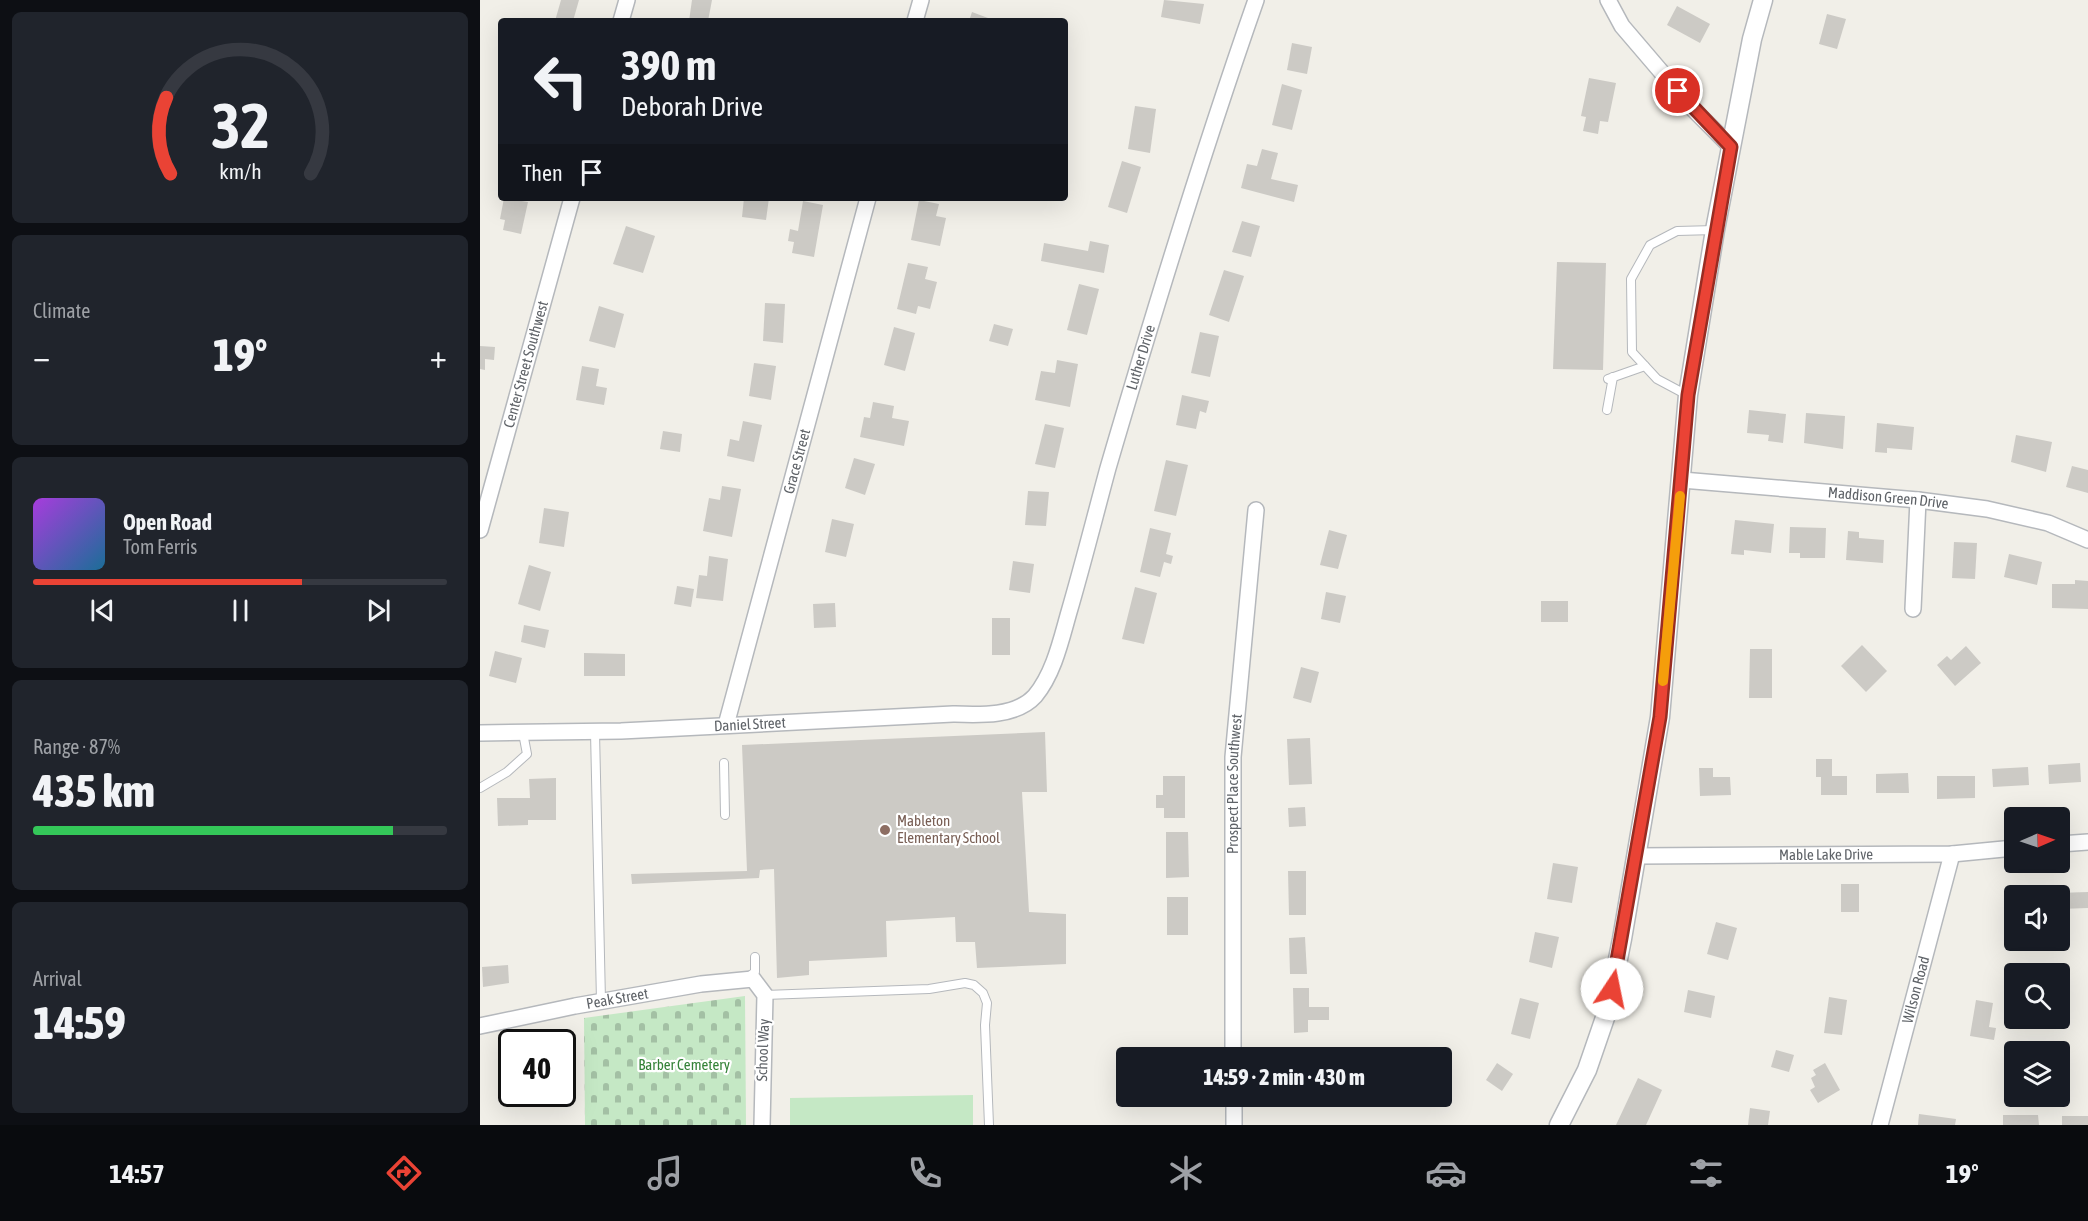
<!DOCTYPE html>
<html lang="en">
<head>
<meta charset="utf-8">
<style>
	:root { --surface:#171b24; --page:#20242c; --text:#f1f3f6; --muted:#9ea1a6; --line:#363941; --accent:#ea4335 }
	body { margin:0; font-family:"Asap Condensed",sans-serif; background:var(--page); color:var(--text); height:100vh; display:flex; flex-direction:column; font-size:22px; white-space:nowrap }
	* { box-sizing:border-box; margin:0 }
	p { font-size:20px; color:var(--muted) }
	.icon { flex:none; width:33px; height:33px; fill:none; stroke:currentColor; stroke-width:2; stroke-linecap:round; stroke-linejoin:round }
	.map { position:relative; flex:1; overflow:hidden }
	.sheet { display:flex; flex-direction:column; gap:12px; padding:12px; background:#0d0f14; width:480px }
	.sheet>* { flex:none }
	.guide { position:absolute; left:18px; top:18px; width:570px; height:183px; border-radius:6px; box-shadow:0 6px 24px #0002; background:#171b24; color:var(--text); overflow:hidden }
	.needle { width:39px; rotate:88deg }
	.buttons { position:absolute; left:1524px; top:807px; display:grid; gap:12px }
	.buttons a { display:grid; place-items:center; width:66px; height:66px; border-radius:6px; background:var(--surface); box-shadow:0 6px 24px #0002; font-size:30px }
	.speed { position:absolute; left:18px; top:1029px; display:flex; gap:12px; font-size:30px; font-weight:700; text-align:center }
	.speed>* { display:grid; place-content:center; width:78px; height:78px; border-radius:50%; background:var(--surface); box-shadow:0 6px 24px #0002; line-height:1 }
	.speed .limit { border:3px solid #111; border-radius:9px; background:#fff; color:#111 }
	.pin { position:absolute; display:grid; place-items:center; width:51px; height:51px; color:#fff; margin:-26px; border:3px solid #fff; border-radius:50%; box-shadow:0 2px 6px #0007 }
	.me { position:absolute; width:66px; margin:-33px; rotate:11deg; stroke-linejoin:round; filter:drop-shadow(0 0 4px #0008) }
	.turn { display:flex; align-items:center; gap:21px; height:126px; padding:0 24px; font-size:27px }
	.turn .icon { width:78px; height:78px; stroke-width:2.5 }
	.turn b { display:block; font-size:42px; line-height:51px }
	.then { display:flex; align-items:center; height:57px; padding:0 24px; background:#0003; gap:12px; font-size:22px }
	.big { font-size:45px; font-weight:800; line-height:1.1 }
	.sheet .tile { flex:1; display:flex; flex-direction:column; justify-content:center; gap:9px; min-width:0; padding:0 21px; border-radius:9px; background:var(--page) }
	.sheet .dial { align-items:center; gap:0 }
	.dial svg { height:156px; overflow:visible; fill:none; stroke:var(--line); stroke-width:7; stroke-linecap:round; text-anchor:middle }
	.dial text { fill:var(--text); stroke:none }
	.song { display:flex; align-items:center; gap:18px }
	.cover { width:72px; height:72px; border-radius:9px; background:linear-gradient(135deg,hsl(280 70% 55%),hsl(200 70% 35%)) }
	.played { height:6px; border-radius:3px; background:linear-gradient(90deg,var(--accent) 65%,var(--line) 65%) }
	.keys { display:flex; justify-content:space-around; direction:ltr }
	.heat { display:flex; justify-content:space-between; align-items:center; font-size:33px; direction:ltr }
	.charge { height:9px; border-radius:4px; background:linear-gradient(90deg,#34c759 87%,var(--line) 0) }
	.trip { position:absolute; left:636px; top:1047px; width:336px; height:60px; border-radius:6px; background:var(--surface); box-shadow:0 6px 24px #0002; font-weight:800; line-height:60px; text-align:center }
	.tab-bar { display:flex; height:96px; justify-content:space-around; align-items:center; background:#090b0e; color:var(--muted) }
	.tab-bar .icon { width:42px; height:42px }
	.tab-bar .on { color:var(--accent) }
	.tab-bar b { font-size:27px; color:var(--text) }
	main { display:flex; flex:1; min-height:0 }
	.map>svg:first-child { display:block }
</style>
</head>
<body>
<main>
<section class="sheet">
<div class="tile dial"><svg viewBox="0 0 100 80">
<path d="M14 69A42 42 0 1 1 86 69"/>
<path d="M14 69A42 42 0 0 1 12 30" stroke="#ea4335"/>
<text x="50" y="56" font-size="32" font-weight="700">32</text>
<text x="50" y="72" font-size="11">km/h</text>
</svg></div>
<div class="tile"><p>Climate</p>
<div class="heat"><a>−</a><b class="big">19°</b><a>+</a></div>
</div>
<div class="tile">
<div class="song"><i class="cover"></i><div><b>Open Road</b><p>Tom Ferris</p></div></div>
<div class="played"></div>
<div class="keys"><svg class="icon" aria-label="previous" viewBox="0 0 24 24"><path d="M18 5L8 12l10 7zM5 5v14"/></svg><svg class="icon" aria-label="pause" viewBox="0 0 24 24"><path d="M8 5v14M16 5v14"/></svg><svg class="icon" aria-label="next" viewBox="0 0 24 24"><path d="M6 5l10 7-10 7zM19 5v14"/></svg></div>
</div>
<div class="tile"><p>Range · 87%</p><b class="big">435 km</b><div class="charge"></div></div>
<div class="tile"><p>Arrival</p><b class="big">14:59</b></div>
</section>
<div class="map">
<svg width="1608" height="1125" viewBox="0 0 1608 1125">
	<defs>
		<pattern id="cemetery-stones" width="16" height="16" patternUnits="userSpaceOnUse" patternTransform="scale(1.5)"><rect width="16" height="16" fill="#c5e8c5"/><path d="M2 7V4a2 2 0 0 1 4 0v3zM10 15v-3a2 2 0 0 1 4 0v3z" fill="#a3c0a4"/></pattern>
	</defs>
	<rect width="100%" height="100%" fill="#f1efe8"/>
	<!-- grass -->
	<polygon fill="#c5e8c5" points="493,1095 493,1125 310,1125 310,1098"/>
	<!-- cemetery -->
	<polygon fill="url(#cemetery-stones)" points="265,996 266,1125 105,1125 104,1018"/>
	<!-- building -->
	<g fill="#cccac5">
		<polygon points="81,0 99,0 93,21 75,21"/>
		<polygon points="212,0 232,0 228,21 209,21"/>
		<polygon points="684,0 724,4 720,24 681,17"/>
		<polygon points="1197,6 1230,24 1220,43 1187,25"/>
		<polygon points="492,12 508,18 506,21 489,21"/>
		<polygon points="1347,14 1366,19 1357,49 1339,44"/>
		<polygon points="812,43 832,47 827,74 807,70"/>
		<polygon points="1109,78 1136,83 1128,122 1120,121 1118,134 1103,131 1106,117 1101,116"/>
		<polygon points="802,84 822,90 812,130 792,125"/>
		<polygon points="655,106 676,109 670,153 648,149"/>
		<polygon points="782,149 798,153 791,179 818,185 814,202 761,188 767,164 777,166"/>
		<polygon points="642,161 661,167 647,213 628,207"/>
		<polygon points="24,198 48,202 41,234 23,230 25,220 20,219"/>
		<polygon points="264,198 289,198 286,220 262,217"/>
		<polygon points="439,200 459,204 456,216 466,218 460,246 431,240"/>
		<polygon points="323,201 343,205 334,257 312,253 314,242 308,241 310,229 318,231"/>
		<polygon points="762,221 780,226 771,257 752,252"/>
		<polygon points="146,226 175,236 163,273 133,264"/>
		<polygon points="610,241 629,245 624,273 561,261 564,243 608,251"/>
		<polygon points="1077,262 1126,263 1123,370 1073,369"/>
		<polygon points="428,263 448,267 445,279 457,282 450,309 438,306 436,314 417,309"/>
		<polygon points="744,270 764,276 749,322 729,315"/>
		<polygon points="599,284 619,289 607,335 587,330"/>
		<polygon points="285,303 305,304 303,343 283,341"/>
		<polygon points="119,306 144,314 135,348 109,341"/>
		<polygon points="514,324 533,329 528,346 509,341"/>
		<polygon points="414,327 435,333 425,371 404,365"/>
		<polygon points="720,332 739,336 730,377 711,373"/>
		<polygon points="0,346 15,347 14,360 5,359 5,370 0,369"/>
		<polygon points="577,360 598,364 590,407 555,400 561,371 575,373"/>
		<polygon points="274,363 296,366 291,400 269,396"/>
		<polygon points="102,366 119,369 116,386 127,388 124,405 96,400"/>
		<polygon points="702,395 729,401 726,413 720,411 716,429 696,425"/>
		<polygon points="393,402 414,406 412,418 429,421 424,446 380,437 384,417 390,418"/>
		<polygon points="1269,410 1306,414 1303,443 1288,441 1289,435 1267,433"/>
		<polygon points="1326,413 1365,416 1363,449 1324,443"/>
		<polygon points="263,421 282,425 274,462 247,456 250,439 259,441"/>
		<polygon points="1397,423 1434,427 1432,450 1407,448 1407,453 1395,452"/>
		<polygon points="565,424 584,428 575,468 555,464"/>
		<polygon points="183,431 202,434 200,452 180,449"/>
		<polygon points="1536,435 1572,442 1566,472 1531,462"/>
		<polygon points="374,458 395,464 385,495 365,488"/>
		<polygon points="686,460 708,465 696,516 674,511"/>
		<polygon points="1592,466 1608,470 1608,493 1586,487"/>
		<polygon points="242,486 261,489 252,537 223,531 229,498 240,500"/>
		<polygon points="548,491 569,492 566,526 545,525"/>
		<polygon points="64,508 89,512 84,547 59,543"/>
		<polygon points="352,519 374,524 366,557 345,552"/>
		<polygon points="1255,520 1294,524 1291,553 1264,550 1264,555 1251,554"/>
		<polygon points="1310,527 1346,528 1345,558 1320,558 1320,553 1309,553"/>
		<polygon points="670,528 691,533 686,554 693,556 691,564 684,562 680,577 660,572"/>
		<polygon points="849,530 867,535 858,569 840,565"/>
		<polygon points="1368,531 1379,532 1379,538 1404,540 1403,563 1366,560"/>
		<polygon points="1474,542 1497,543 1495,579 1472,578"/>
		<polygon points="1529,554 1562,562 1557,585 1524,577"/>
		<polygon points="229,556 248,559 243,601 216,598 219,575 227,576"/>
		<polygon points="533,561 554,564 550,593 529,590"/>
		<polygon points="49,565 71,572 60,611 38,604"/>
		<polygon points="1595,580 1608,581 1608,609 1572,608 1572,584 1595,584"/>
		<polygon points="197,586 214,589 211,607 194,604"/>
		<polygon points="655,587 677,593 664,644 642,639"/>
		<polygon points="846,592 866,596 860,623 841,619"/>
		<rect x="1061" y="601" width="27" height="21"/>
		<polygon points="355,603 356,627 334,628 333,604"/>
		<rect x="512" y="618" width="18" height="37"/>
		<polygon points="44,625 69,630 65,648 41,642"/>
		<polygon points="1382,645 1407,671 1386,692 1361,666"/>
		<polygon points="1486,646 1501,663 1475,686 1457,665 1467,656 1471,660"/>
		<polygon points="1270,649 1292,649 1292,698 1269,698"/>
		<polygon points="15,651 42,658 36,683 9,676"/>
		<polygon points="104,653 145,654 145,676 104,676"/>
		<polygon points="821,667 839,672 831,703 813,698"/>
		<polygon points="565,732 567,792 542,792 549,912 586,914 586,964 497,968 495,942 476,942 475,917 406,921 407,957 329,961 329,975 297,978 294,869 280,870 279,878 152,884 151,874 267,871 262,745"/>
		<polygon points="830,738 832,784 809,785 807,739"/>
		<polygon points="1336,759 1352,759 1352,776 1367,776 1367,795 1341,795 1341,777 1336,777"/>
		<polygon points="1600,763 1601,782 1569,784 1568,765"/>
		<polygon points="1548,767 1549,785 1513,787 1512,769"/>
		<polygon points="1219,768 1233,768 1233,777 1250,777 1251,795 1220,796"/>
		<polygon points="1428,773 1429,793 1396,793 1396,774"/>
		<polygon points="683,776 705,776 705,818 684,818 684,808 676,808 676,795 683,795"/>
		<polygon points="1457,776 1495,776 1495,798 1457,799"/>
		<polygon points="76,778 76,820 48,820 48,825 18,826 17,798 50,798 49,779"/>
		<polygon points="825,807 826,826 809,827 808,808"/>
		<polygon points="686,832 708,832 709,877 686,878"/>
		<polygon points="1073,863 1098,867 1092,903 1067,899"/>
		<polygon points="808,871 826,871 826,915 809,915"/>
		<rect x="1361" y="884" width="18" height="28"/>
		<polygon points="1608,892 1608,908 1580,909 1580,896 1577,893"/>
		<rect x="687" y="897" width="21" height="38"/>
		<polygon points="1236,922 1257,928 1248,960 1227,954"/>
		<polygon points="1055,932 1079,937 1072,968 1049,962"/>
		<polygon points="825,937 827,974 810,974 809,938"/>
		<polygon points="28,965 29,983 3,987 2,967"/>
		<polygon points="813,988 829,988 829,1007 849,1007 849,1020 828,1020 828,1032 814,1033"/>
		<polygon points="1208,990 1235,996 1231,1018 1204,1012"/>
		<polygon points="1349,997 1367,1000 1362,1035 1344,1033"/>
		<polygon points="1040,998 1059,1003 1050,1039 1031,1034"/>
		<polygon points="1496,1000 1513,1003 1509,1027 1516,1028 1514,1040 1490,1036"/>
		<polygon points="1296,1050 1314,1055 1309,1072 1291,1067"/>
		<polygon points="1017,1063 1033,1074 1022,1091 1006,1080"/>
		<polygon points="1345,1063 1360,1090 1338,1103 1330,1090 1335,1087 1331,1078 1336,1075 1333,1070"/>
		<polygon points="1158,1078 1182,1090 1166,1125 1136,1125"/>
		<polygon points="1270,1108 1290,1111 1288,1125 1268,1125"/>
		<polygon points="1439,1114 1476,1119 1475,1125 1438,1125"/>
		<polygon points="1523,1115 1558,1115 1559,1125 1523,1125"/>
		<rect x="1582" y="1116" width="26" height="9"/>
	</g>
	<g fill="none" stroke-linecap="round" stroke-linejoin="round">
		<!-- service casing -->
		<g stroke="#b5b8bc" stroke-width="10">
			<g id="service">
				<polyline points="1128,379 1165,366"/>
				<polyline points="1207,395 1177,379 1152,352 1151,279 1170,245 1197,231 1235,230"/>
				<polyline points="1127,410 1133,377"/>
				<polyline points="115,732 121,1001"/>
				<polyline points="244,763 245,815"/>
				<polyline points="0,788 27,772 47,754 43,733"/>
				<polyline points="267,978 275,972 275,957"/>
				<polyline points="285,995 449,989 485,983 494,985 503,993 507,1003 505,1025 509,1125"/>
			</g>
		</g>
		<!-- minor casing -->
		<g stroke="#b5b8bc" stroke-width="18">
			<g id="minor">
				<polyline points="1128,0 1142,26 1213,109 1251,147"/>
				<polyline points="141,21 147,0"/>
				<polyline points="435,21 441,0"/>
				<path id="s1" d="M 1202,480 L 1438,500 L 1507,509 L 1568,523 L 1608,540"/>
				<path id="s2" d="M 0,530 L 92,198"/>
				<polyline points="1433,609 1438,500"/>
				<path id="s3" d="M 246,725 L 388,198"/>
				<path id="s4" d="M 0,733 L 141,731 L 473,714 C 499,715 536,717 555,696 C 574,673 581,640 589,612 C 603,564 615,516 628,468 C 674,311 722,154 776,0"/>
				<polyline points="1580,844 1608,842"/>
				<path id="s5" d="M 1157,856 L 1472,854 L 1534,848"/>
				<path id="s6" d="M 0,1026 L 95,1006 L 221,984 L 273,979 L 285,995 L 282,1125"/>
				<path id="s7" d="M 753,1058 L 753,757 L 776,510"/>
				<polyline points="754,1096 754,1125"/>
				<path id="s8" d="M 1400,1125 L 1472,854"/>
			</g>
		</g>
		<!-- tertiary casing -->
		<g stroke="#b5b8bc" stroke-width="21">
			<polyline id="tertiary" points="1079,1125 1107,1070 1128,1009 1142,939 1180,717 1208,395 1235,230 1272,39 1283,0"/>
		</g>
		<!-- service -->
		<use href="#service" stroke="#fff" stroke-width="8"/>
		<!-- minor -->
		<use href="#minor" stroke="#fff" stroke-width="15"/>
		<!-- tertiary -->
		<use href="#tertiary" stroke="#fff" stroke-width="18"/>
	</g>
	<g fill="none" stroke-linecap="round" stroke-linejoin="round">
		<!-- route casing -->
		<g stroke="#982c22" stroke-width="15">
			<polyline id="route" points="1132,989 1180,717 1208,395 1251,147 1198,91"/>
		</g>
		<!-- route -->
		<use href="#route" stroke="#ea4335" stroke-width="10"/>
		<!-- slow -->
		<polyline stroke="#f59e0b" stroke-width="10" points="1183,681 1200,496"/>
	</g>
	<!-- markers -->
	<circle fill="#8d6e63" stroke="#fff" stroke-width="2" cx="405" cy="830" r="6"/>
	<g text-anchor="middle" stroke-width="4.5" stroke-linejoin="round" paint-order="stroke">
		<!-- street labels -->
		<g font-size="15" fill="#5f6368" stroke="#fff">
			<text dy="5" stroke="none"><textPath href="#s4" startOffset="916">Luther Drive</textPath></text>
			<text dy="5" stroke="none"><textPath href="#s2" startOffset="172">Center Street Southwest</textPath></text>
			<text dy="5" stroke="none"><textPath href="#s3" startOffset="273">Grace Street</textPath></text>
			<text dy="5" stroke="none"><textPath href="#s1" startOffset="207">Maddison Green Drive</textPath></text>
			<text dy="5" stroke="none"><textPath href="#s4" startOffset="270">Daniel Street</textPath></text>
			<text dy="5" stroke="none"><textPath href="#s7" startOffset="274">Prospect Place Southwest</textPath></text>
			<text dy="5" stroke="none"><textPath href="#s5" startOffset="189">Mable Lake Drive</textPath></text>
			<text dy="5" stroke="none"><textPath href="#s8" startOffset="140">Wilson Road</textPath></text>
			<text dy="5" stroke="none"><textPath href="#s6" startOffset="140">Peak Street</textPath></text>
			<text transform="translate(283 1050) rotate(-88)" y="5">School Way</text>
		</g>
		<!-- education labels -->
		<g font-size="15" fill="#785e54" stroke="#fff" text-anchor="start">
			<text x="417" y="826">Mableton<tspan x="417" dy="17">Elementary School</tspan></text>
		</g>
		<!-- park labels -->
		<g font-size="15" fill="#348238" stroke="#fff">
			<text x="204" y="1070">Barber Cemetery</text>
		</g>
	</g>
</svg>
<div class="buttons">
<a><svg class="needle" viewBox="-14 -14 28 28"><path d="M0-13l5 13h-10z" fill="#e53935"/><path d="M0 13l5-13h-10z" fill="#9ea1a6"/></svg></a>
<a><svg class="icon" aria-label="sound" viewBox="0 0 24 24"><path d="M4 9h4l5-4v14l-5-4H4zM17 9q2 3 0 6"/></svg></a>
<a><svg class="icon" aria-label="search" viewBox="0 0 24 24"><circle cx="10" cy="10" r="6"/><path d="M15 15l6 6"/></svg></a>
<a><svg class="icon" aria-label="layers" viewBox="0 0 24 24"><path d="M12 4l9 5-9 5-9-5zM3 14l9 5 9-5"/></svg></a>
</div>
<div class="speed"><div class="limit">40</div></div>
<div class="pin" style="left:1198px;top:91px;background:#d93025"><svg class="icon" aria-label="arrive" viewBox="0 0 24 24"><path d="M6 21V4h12l-3 4 3 4H6"/></svg></div>
<svg class="me" style="left:1132px;top:989px" viewBox="-20 -20 40 40"><circle r="19" fill="#fff"/><path d="M0-13L10 11 0 6-10 11z" fill="#ea4335"/></svg>
<div class="trip">14:59 · 2 min · 430 m</div>
<div class="guide">
<div class="turn"><svg class="icon" aria-label="left" viewBox="0 0 24 24"><path d="M17 20v-9H6M10 6l-5 5 5 5"/></svg><div><b>390 m</b>Deborah Drive</div></div>
<div class="then">Then<svg class="icon" aria-label="arrive" viewBox="0 0 24 24"><path d="M6 21V4h12l-3 4 3 4H6"/></svg></div>
</div>
</div>
</main>
<nav class="tab-bar">
<b>14:57</b>
<svg class="icon on" aria-label="directions" viewBox="0 0 24 24"><path d="M12 3l9 9-9 9-9-9zM9 14v-3h6M13 9l2 2-2 2"/></svg>
<svg class="icon" aria-label="music" viewBox="0 0 24 24"><path d="M9 18V5l10-2v13"/><circle cx="6" cy="18" r="3"/><circle cx="16" cy="16" r="3"/></svg>
<svg class="icon" aria-label="phone" viewBox="0 0 24 24"><path d="M5 4h4l2 5-3 2q2 4 5 5l2-3 5 2v4C11 20 4 13 5 4z"/></svg>
<svg class="icon" aria-label="climate" viewBox="0 0 24 24"><path d="M12 3v18M4 7l16 10M4 17L20 7"/></svg>
<svg class="icon" aria-label="car" viewBox="0 0 24 24"><path d="M5 17H2v-5l4-1 3-4h7l3 4 3 1v5h-3M9 17h6M6 11h13"/><circle cx="7" cy="17" r="2"/><circle cx="17" cy="17" r="2"/></svg>
<svg class="icon" aria-label="filters" viewBox="0 0 24 24"><path d="M4 7h16M4 17h16"/><circle cx="9" cy="7" r="2"/><circle cx="15" cy="17" r="2"/></svg>
<b>19°</b>
</nav>
</body>
</html>
